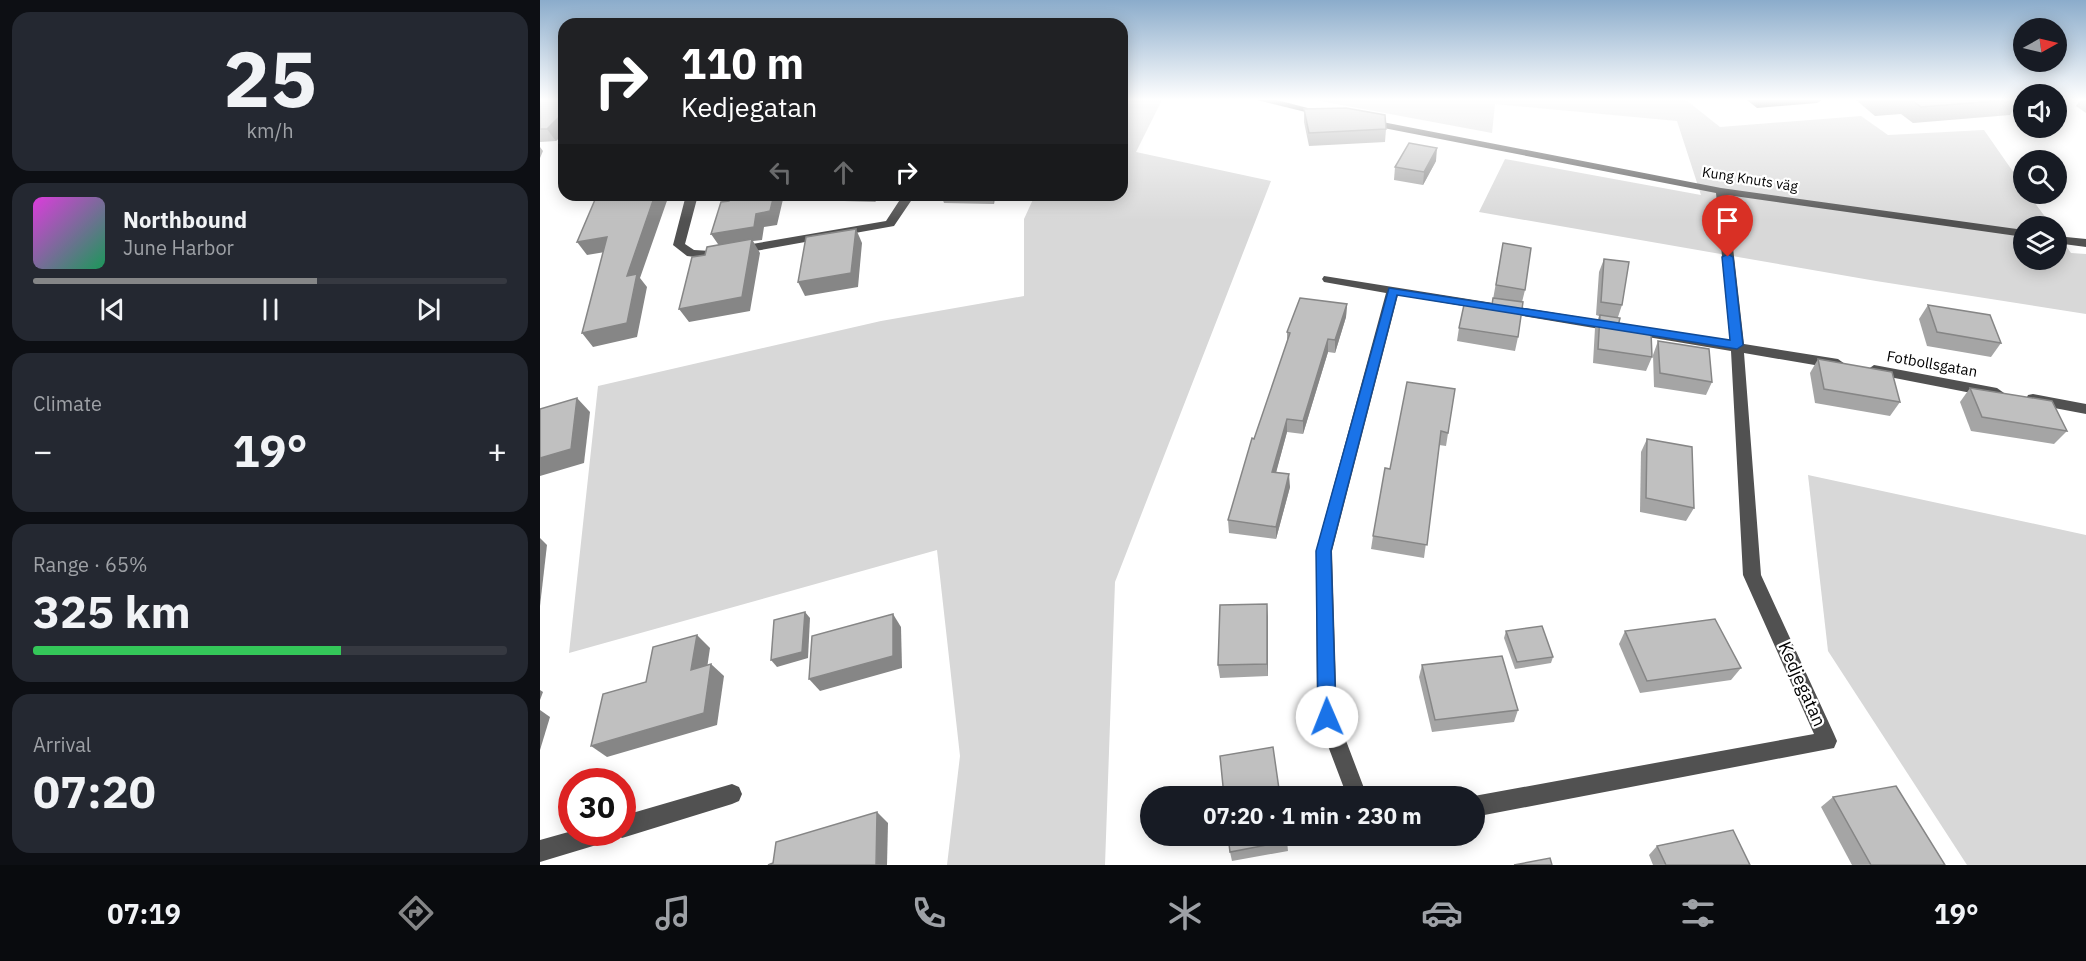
<!DOCTYPE html>
<html lang="en">
<head>
<meta charset="utf-8">
<style>
	:root { --surface:#171b24; --page:#242831; --text:#f1f3f6; --muted:#9ea1a6; --line:#363941; --accent:#858687 }
	body { margin:0; font-family:"IBM Plex Sans",sans-serif; background:var(--page); color:var(--text); height:100vh; display:flex; flex-direction:column; font-size:22px; white-space:nowrap }
	* { box-sizing:border-box; margin:0 }
	p { font-size:20px; color:var(--muted) }
	.icon { flex:none; width:33px; height:33px; fill:none; stroke:currentColor; stroke-width:2; stroke-linecap:round; stroke-linejoin:round }
	.map { position:relative; flex:1; overflow:hidden }
	.details { display:flex; flex-direction:column; gap:12px; padding:12px; background:#0d0f14; width:540px }
	.details>* { flex:none }
	.guide { position:absolute; left:18px; top:18px; width:570px; height:183px; border-radius:18px; box-shadow:0 3px 15px #0003; background:#202124; color:#fff; overflow:hidden }
	.needle { width:39px; rotate:82deg }
	.tools { position:absolute; left:1473px; top:18px; display:grid; gap:12px }
	.tools a { display:grid; place-items:center; width:54px; height:54px; border-radius:50%; background:var(--surface); box-shadow:0 3px 15px #0003; font-size:30px }
	.speed { position:absolute; left:18px; top:768px; display:flex; gap:12px; font-size:30px; font-weight:700; text-align:center }
	.speed>* { display:grid; place-content:center; width:78px; height:78px; border-radius:50%; background:var(--surface); box-shadow:0 3px 15px #0003; line-height:1 }
	.speed .limit { border:9px solid #d22; background:#fff; color:#111 }
	.pin { position:absolute; display:grid; place-items:center; width:51px; height:51px; color:#fff; margin:-62px -26px; border-radius:50% 50% 50% 0; rotate:-45deg; box-shadow:0 0 6px #0007 }
	.pin .icon { rotate:45deg }
	.me { position:absolute; width:66px; margin:-33px; rotate:359deg; stroke-linejoin:round; filter:drop-shadow(0 0 4px #0008) }
	.turn { display:flex; align-items:center; gap:21px; height:126px; padding:0 24px; font-size:27px }
	.turn .icon { width:78px; height:78px; stroke-width:2.5 }
	.turn b { display:block; font-size:42px; line-height:51px }
	.lanes { display:flex; align-items:center; height:57px; padding:0 24px; background:#0003; justify-content:center; gap:30px; direction:ltr }
	.lanes .off { opacity:.35 }
	.big { font-size:45px; font-weight:700; line-height:1.1 }
	.details .card { flex:1; display:flex; flex-direction:column; justify-content:center; gap:9px; min-width:0; padding:0 21px; border-radius:18px; background:var(--page) }
	.details .dial { align-items:center; gap:0 }
	.dial b { font-size:78px; line-height:1 }
	.song { display:flex; align-items:center; gap:18px }
	.cover { width:72px; height:72px; border-radius:9px; background:linear-gradient(135deg,hsl(300 70% 55%),hsl(150 70% 35%)) }
	.played { height:6px; border-radius:3px; background:linear-gradient(90deg,var(--accent) 60%,var(--line) 60%) }
	.keys { display:flex; justify-content:space-around; direction:ltr }
	.heat { display:flex; justify-content:space-between; align-items:center; font-size:33px; direction:ltr }
	.charge { height:9px; border-radius:4px; background:linear-gradient(90deg,#34c759 65%,var(--line) 0) }
	.trip { position:absolute; left:600px; top:786px; width:345px; height:60px; border-radius:30px; background:var(--surface); box-shadow:0 3px 15px #0003; font-weight:700; line-height:60px; text-align:center }
	.tab-bar { display:flex; height:96px; justify-content:space-around; align-items:center; background:#090b0e; color:var(--muted) }
	.tab-bar .icon { width:42px; height:42px }
	.tab-bar .selected { color:var(--accent) }
	.tab-bar b { font-size:27px; color:var(--text) }
	main { display:flex; flex:1; min-height:0 }
	.map>svg:first-child { display:block }
</style>
</head>
<body>
<main>
<section class="details">
<div class="card dial"><b>25</b><p>km/h</p></div>
<div class="card">
<div class="song"><i class="cover"></i><div><b>Northbound</b><p>June Harbor</p></div></div>
<div class="played"></div>
<div class="keys"><svg class="icon" aria-label="previous" viewBox="0 0 24 24"><path d="M18 5L8 12l10 7zM5 5v14"/></svg><svg class="icon" aria-label="pause" viewBox="0 0 24 24"><path d="M8 5v14M16 5v14"/></svg><svg class="icon" aria-label="next" viewBox="0 0 24 24"><path d="M6 5l10 7-10 7zM19 5v14"/></svg></div>
</div>
<div class="card"><p>Climate</p>
<div class="heat"><a>−</a><b class="big">19°</b><a>+</a></div>
</div>
<div class="card"><p>Range · 65%</p><b class="big">325 km</b><div class="charge"></div></div>
<div class="card"><p>Arrival</p><b class="big">07:20</b></div>
</section>
<div class="map">
<svg width="1546" height="865" viewBox="0 0 1546 865">
	<rect width="100%" height="100%" fill="#fff"/>
	<!-- green -->
	<g fill="#d8d8d8">
		<polygon points="582,100 622,100 596,152 731,181 575,582 565,865 407,865 420,756 397,550 29,653 58,386 341,321 484,296 484,219 495,195 582,195"/>
		<polygon points="775,100 1146,100 1180,127 1321,116 1348,135 1444,130 1483,186 1484,194 1488,194 1512,226 1484,226 1484,260 1516,260 1517,233 1531,253 1546,254 1546,314 1336,281 939,212 965,159 1161,195 1137,121 955,104 952,133"/>
		<polygon points="1268,475 1546,535 1546,865 1427,865 1288,651"/>
	</g>
	<g fill="none" stroke-linecap="round" stroke-linejoin="round">
		<!-- minor -->
		<g fill="#515151" fill-rule="evenodd">
			<polygon points="717,100 737,100 791,114 786,117"/>
			<polygon points="1207,100 1282,100 1277,103 1217,108"/>
			<polygon points="827,119 1181,188 1484,230 1484,237 1187,195 1204,344 1298,359 1305,364 1298,369 1204,353 1221,575 1294,734 1297,741 1294,748 934,817 934,796 1274,734 1203,575 1191,351 858,295 792,551 797,717 827,796 807,796 777,717 776,551 846,293 784,282 782,279 784,276 1190,341 1176,193 823,124 823,120"/>
			<polygon points="146,195 158,195 145,244 154,250 171,251 346,221 363,195 375,195 354,226 171,259 147,256 133,245"/>
			<polygon points="1516,236 1546,239 1546,247 1516,243"/>
			<polygon points="1334,365 1457,388 1464,393 1457,398 1329,373 1327,370"/>
			<polygon points="1493,394 1546,404 1546,414 1488,403 1486,399 1488,395"/>
			<polygon points="192,784 199,787 202,794 199,801 192,804 82,838 74,833 71,840 63,843 0,862 0,840 32,831 32,832 82,832 82,816"/>
		</g>
	</g>
	<!-- wall -->
	<g fill="#a5a5a5">
		<polygon points="0,100 24,100 24,133 16,141 0,142"/>
		<polygon points="1316,100 1479,100 1470,115 1373,123 1361,114 1335,116"/>
		<polygon points="1540,100 1546,100 1546,113 1536,106"/>
		<polygon points="764,109 846,129 845,142 769,146 764,122"/>
		<polygon points="896,161 883,185 854,180 855,167"/>
		<polygon points="301,195 340,195 335,202 304,201"/>
		<polygon points="401,195 455,195 454,204 404,203"/>
		<polygon points="963,243 985,290 982,302 978,337 975,351 917,341 919,328 952,305"/>
		<polygon points="1064,259 1082,305 1078,317 1078,326 1112,357 1106,371 1053,363 1055,328 1059,316 1056,315 1059,272"/>
		<polygon points="807,304 806,317 795,353 788,352 763,434 747,432 736,472 750,487 736,539 689,533 688,520 747,342 747,332"/>
		<polygon points="1388,305 1461,343 1451,357 1387,346 1379,319"/>
		<polygon points="1118,341 1172,382 1166,395 1114,387 1113,355"/>
		<polygon points="1278,359 1360,402 1350,416 1275,403 1270,373"/>
		<polygon points="1430,388 1527,431 1514,444 1431,431 1420,402"/>
		<polygon points="915,389 906,446 899,445 884,558 831,549 833,536 850,469"/>
		<polygon points="1107,439 1154,508 1146,521 1100,512 1101,452"/>
		<polygon points="728,617 728,676 680,678 678,665"/>
		<polygon points="966,631 1013,657 1011,663 975,669 964,638"/>
		<polygon points="1085,631 1201,668 1191,680 1100,693 1079,644"/>
		<polygon points="882,665 978,710 974,722 892,732 879,677"/>
		<polygon points="1293,797 1405,865 1312,865 1281,807"/>
		<polygon points="747,841 748,851 692,861 690,852"/>
		<polygon points="1117,846 1210,865 1113,865 1109,855"/>
	</g>
	<!-- shaded-wall -->
	<g fill="#868686">
		<polygon points="24,112 24,133 16,141 7,129"/>
		<polygon points="0,147 3,151 0,158"/>
		<polygon points="897,148 896,161 883,185 884,172"/>
		<polygon points="115,195 129,195 100,278 107,287 97,337 53,347 42,333"/>
		<polygon points="234,195 244,195 237,225 224,227 222,240 213,241 220,253 210,311 149,322 139,309 180,247 171,234 216,214"/>
		<polygon points="333,195 340,195 335,202"/>
		<polygon points="452,195 455,195 454,204"/>
		<polygon points="316,229 322,243 318,287 265,296 258,282"/>
		<polygon points="67,237 77,250 47,255 37,242"/>
		<polygon points="807,304 806,317 795,353 795,340"/>
		<polygon points="788,339 788,352 763,434 763,421"/>
		<polygon points="37,398 50,412 44,463 0,476 0,458"/>
		<polygon points="747,419 747,432 733,484 732,472"/>
		<polygon points="749,474 750,487 736,539 736,527"/>
		<polygon points="0,538 7,545 0,606"/>
		<polygon points="727,604 728,617 728,676 727,664"/>
		<polygon points="265,612 270,618 268,658 237,667 231,660"/>
		<polygon points="353,614 361,627 362,668 280,691 269,679"/>
		<polygon points="157,635 170,648 165,682 151,670"/>
		<polygon points="171,664 184,676 177,725 67,757 51,746"/>
		<polygon points="0,690 3,692 0,700"/>
		<polygon points="0,710 10,717 0,750"/>
		<polygon points="337,812 348,823 347,865 336,865"/>
	</g>
	<!-- building -->
	<g fill="#c0c0c0" stroke="#868686" stroke-width="1.5">
		<polygon points="0,100 24,100 24,112 7,129 0,129"/>
		<polygon points="1372,100 1467,100 1381,107"/>
		<polygon points="806,108 845,115 846,129 769,133 764,109"/>
		<polygon points="869,143 897,148 884,172 855,167"/>
		<polygon points="57,195 115,195 87,276 97,274 87,323 42,333 67,237 37,242"/>
		<polygon points="191,195 234,195 230,211 216,214 214,227 171,234 181,202 189,201"/>
		<polygon points="316,229 311,273 258,282 266,237"/>
		<polygon points="212,239 202,297 139,309 152,257 165,255 167,247"/>
		<polygon points="963,243 991,248 985,290 956,285"/>
		<polygon points="1064,259 1089,262 1082,305 1061,302"/>
		<polygon points="760,298 807,304 795,340 788,339 763,421 747,419 732,472 749,474 736,527 688,520 712,438 714,439 750,333 747,332"/>
		<polygon points="953,298 983,302 978,337 919,328 925,300 952,305"/>
		<polygon points="1388,305 1450,315 1461,343 1397,332"/>
		<polygon points="1060,315 1080,318 1078,326 1111,332 1112,357 1058,349"/>
		<polygon points="1118,341 1169,349 1172,382 1120,373"/>
		<polygon points="1278,359 1352,372 1360,402 1284,389"/>
		<polygon points="867,382 915,389 908,433 901,431 887,545 833,536 845,468 850,469"/>
		<polygon points="1430,388 1512,401 1527,431 1442,417"/>
		<polygon points="37,398 31,449 0,458 0,409"/>
		<polygon points="1107,439 1152,447 1154,508 1106,498"/>
		<polygon points="727,604 727,664 678,665 680,605"/>
		<polygon points="265,612 262,652 231,660 234,620"/>
		<polygon points="353,614 353,656 269,679 272,636"/>
		<polygon points="1175,619 1201,668 1107,681 1085,631"/>
		<polygon points="1002,626 1013,657 977,662 966,631"/>
		<polygon points="157,635 151,670 171,664 164,713 51,746 63,694 106,682 113,647"/>
		<polygon points="962,656 978,710 895,720 882,665"/>
		<polygon points="733,747 740,796 684,796 680,756"/>
		<polygon points="1356,786 1405,865 1331,865 1293,797"/>
		<polygon points="337,812 336,865 228,865 233,863 236,842"/>
		<polygon points="1193,830 1210,865 1126,865 1117,846"/>
		<polygon points="688,836 746,836 747,841 690,852"/>
		<polygon points="1010,858 1012,865 974,865"/>
	</g>
	<!-- sky -->
	<linearGradient id="sky" x2="0" y2="1"><stop stop-color="#8baccb"/><stop offset="0.45" stop-color="#fff"/><stop offset="1" stop-color="#fff" stop-opacity="0"/></linearGradient>
	<rect width="1546" height="221" fill="url(#sky)"/>
	<!-- route -->
	<polygon fill="#1a73e8" stroke="#114b97" stroke-width="1.5" points="1188,254 1193,257 1203,345 1197,349 857,295 791,551 796,717 794,723 787,726 781,723 778,717 776,551 849,288 1190,340 1182,257"/>
	<g text-anchor="middle" stroke-width="4.5" stroke-linejoin="round" paint-order="stroke">
		<!-- far-street labels -->
		<g font-size="14" fill="#000" stroke="#fff">
			<text transform="translate(1210 179) rotate(9)" y="5">Kung Knuts väg</text>
		</g>
		<!-- street labels -->
		<g font-size="15" fill="#000" stroke="#fff">
			<text transform="translate(1392 364) rotate(10)" y="5">Fotbollsgatan</text>
		</g>
		<!-- near-street labels -->
		<g font-size="18" fill="#000" stroke="#fff">
			<text transform="translate(1262 684) rotate(66)" y="6">Kedjegatan</text>
		</g>
	</g>
</svg>
<div class="tools">
<a><svg class="needle" viewBox="-14 -14 28 28"><path d="M0-13l5 13h-10z" fill="#e53935"/><path d="M0 13l5-13h-10z" fill="#9ea1a6"/></svg></a>
<a><svg class="icon" aria-label="sound" viewBox="0 0 24 24"><path d="M4 9h4l5-4v14l-5-4H4zM17 9q2 3 0 6"/></svg></a>
<a><svg class="icon" aria-label="search" viewBox="0 0 24 24"><circle cx="10" cy="10" r="6"/><path d="M15 15l6 6"/></svg></a>
<a><svg class="icon" aria-label="layers" viewBox="0 0 24 24"><path d="M12 4l9 5-9 5-9-5zM3 14l9 5 9-5"/></svg></a>
</div>
<div class="speed"><div class="limit">30</div></div>
<div class="pin" style="left:1188px;top:257px;background:#d93025"><svg class="icon" aria-label="arrive" viewBox="0 0 24 24"><path d="M6 21V4h12l-3 4 3 4H6"/></svg></div>
<svg class="me" style="left:787px;top:717px" viewBox="-20 -20 40 40"><circle r="19" fill="#fff"/><path d="M0-13L10 11 0 6-10 11z" fill="#1a73e8"/></svg>
<div class="trip">07:20 · 1 min · 230 m</div>
<div class="guide">
<div class="turn"><svg class="icon" aria-label="right" viewBox="0 0 24 24"><path d="M7 20v-9h11M14 6l5 5-5 5"/></svg><div><b>110 m</b>Kedjegatan</div></div>
<div class="lanes"><svg class="icon off" aria-label="left" viewBox="0 0 24 24"><path d="M17 20v-9H6M10 6l-5 5 5 5"/></svg><svg class="icon off" aria-label="ahead" viewBox="0 0 24 24"><path d="M12 20V5M6 11l6-6 6 6"/></svg><svg class="icon" aria-label="right" viewBox="0 0 24 24"><path d="M7 20v-9h11M14 6l5 5-5 5"/></svg></div>
</div>
</div>
</main>
<nav class="tab-bar">
<b>07:19</b>
<svg class="icon selected" aria-label="directions" viewBox="0 0 24 24"><path d="M12 3l9 9-9 9-9-9zM9 14v-3h6M13 9l2 2-2 2"/></svg>
<svg class="icon" aria-label="music" viewBox="0 0 24 24"><path d="M9 18V5l10-2v13"/><circle cx="6" cy="18" r="3"/><circle cx="16" cy="16" r="3"/></svg>
<svg class="icon" aria-label="phone" viewBox="0 0 24 24"><path d="M5 4h4l2 5-3 2q2 4 5 5l2-3 5 2v4C11 20 4 13 5 4z"/></svg>
<svg class="icon" aria-label="climate" viewBox="0 0 24 24"><path d="M12 3v18M4 7l16 10M4 17L20 7"/></svg>
<svg class="icon" aria-label="car" viewBox="0 0 24 24"><path d="M5 17H2v-5l4-1 3-4h7l3 4 3 1v5h-3M9 17h6M6 11h13"/><circle cx="7" cy="17" r="2"/><circle cx="17" cy="17" r="2"/></svg>
<svg class="icon" aria-label="filters" viewBox="0 0 24 24"><path d="M4 7h16M4 17h16"/><circle cx="9" cy="7" r="2"/><circle cx="15" cy="17" r="2"/></svg>
<b>19°</b>
</nav>
</body>
</html>
